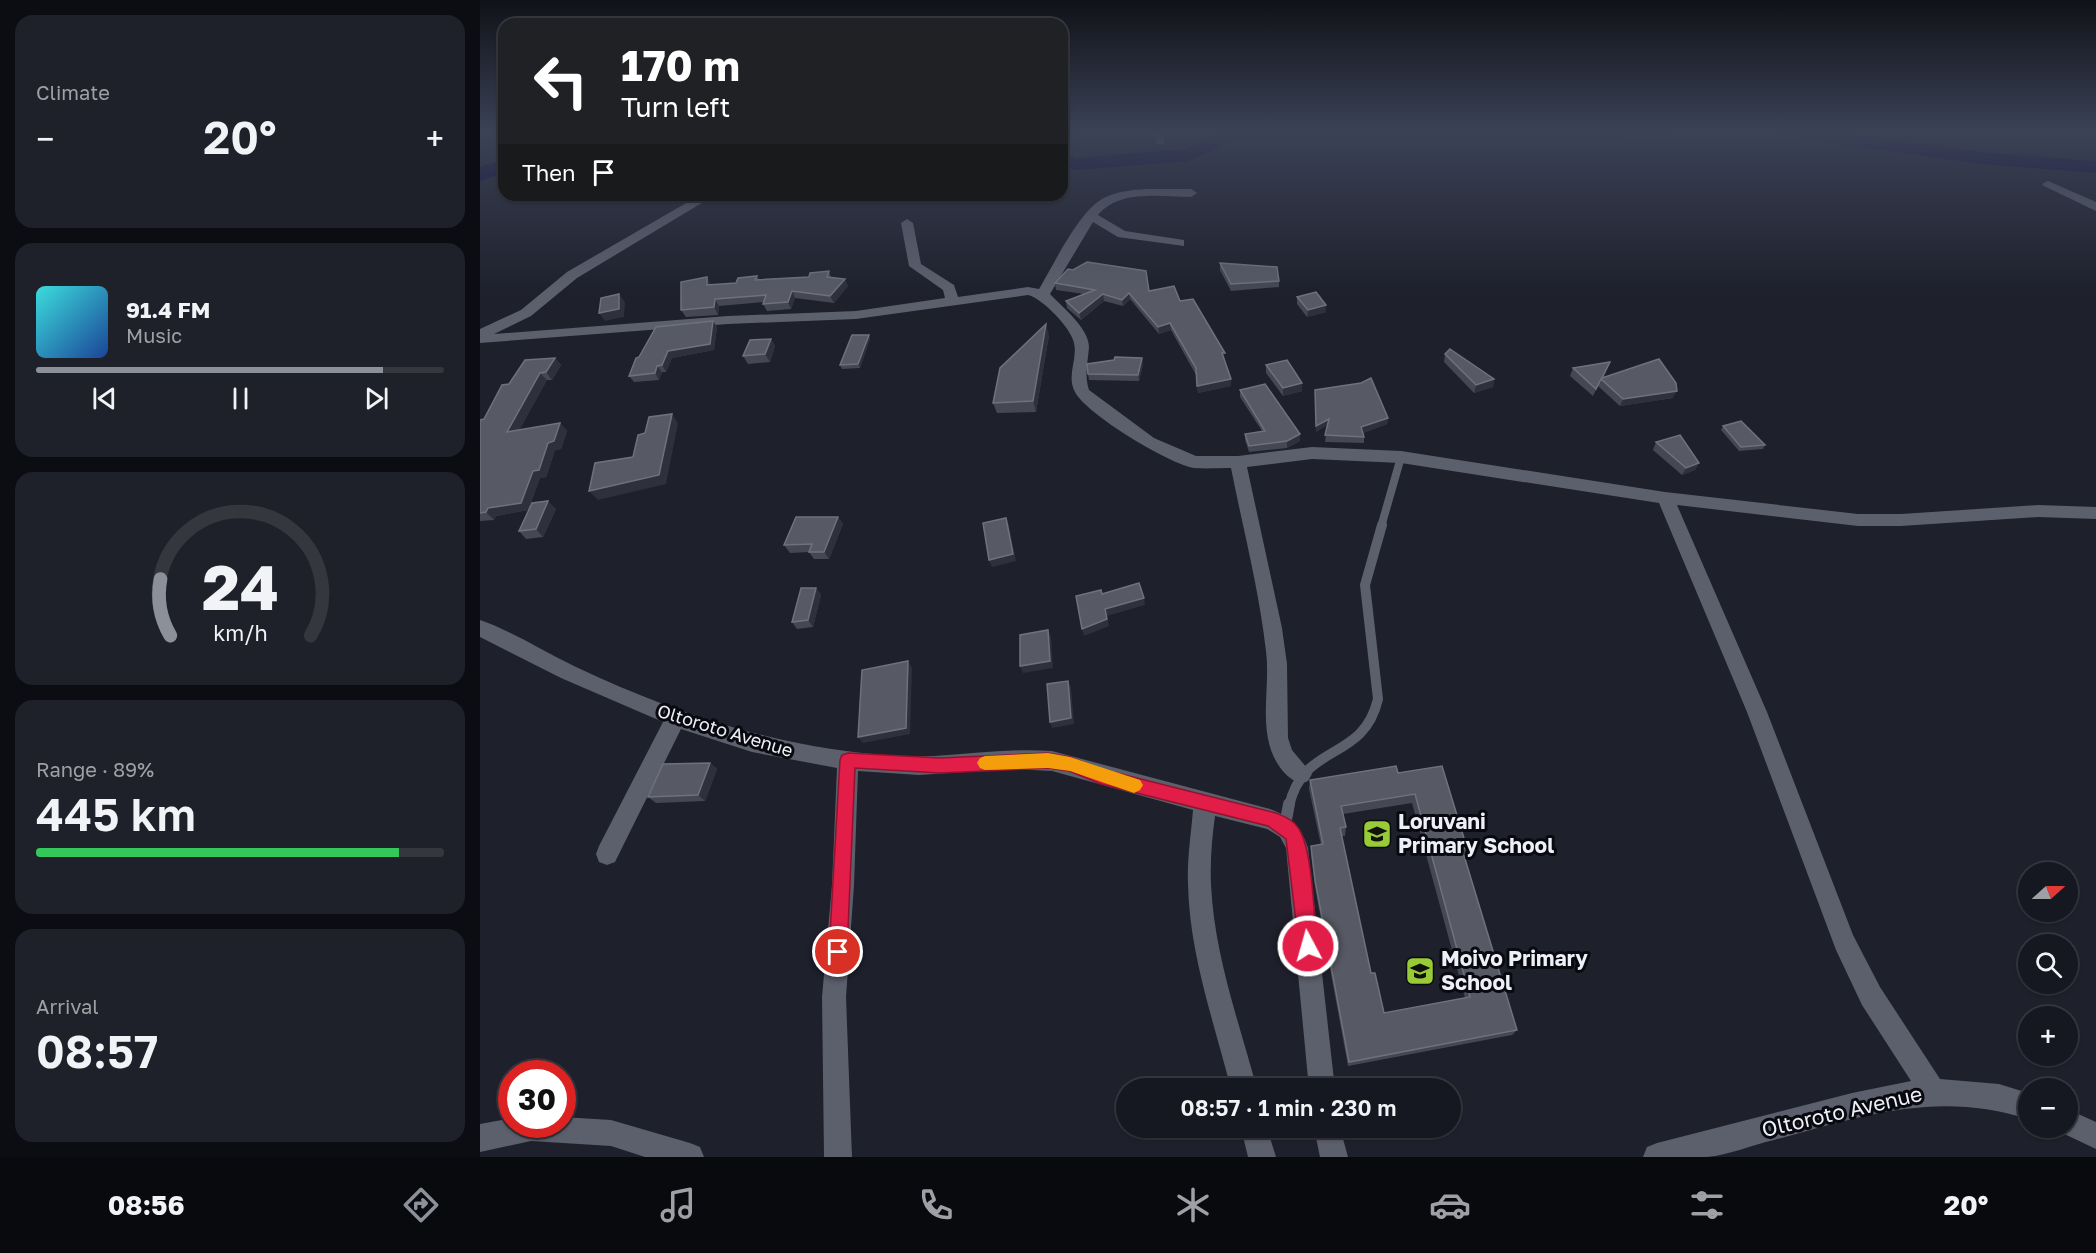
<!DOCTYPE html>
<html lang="en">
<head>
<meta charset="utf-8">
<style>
	:root { --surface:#161821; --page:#1f212a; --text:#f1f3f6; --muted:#9ea0a5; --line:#35373f; --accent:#8c9099 }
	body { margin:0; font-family:"Golos Text",sans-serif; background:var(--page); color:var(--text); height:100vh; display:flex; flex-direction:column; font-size:22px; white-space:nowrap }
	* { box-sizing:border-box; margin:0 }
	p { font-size:20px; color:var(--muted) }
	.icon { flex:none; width:33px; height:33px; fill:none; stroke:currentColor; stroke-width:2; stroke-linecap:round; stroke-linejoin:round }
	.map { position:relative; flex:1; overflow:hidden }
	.details { display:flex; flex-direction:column; gap:15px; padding:15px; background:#0c0d12; width:480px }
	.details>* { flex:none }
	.guide { position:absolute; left:18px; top:18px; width:570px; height:183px; border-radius:18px; box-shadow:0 2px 4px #0004,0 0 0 2px var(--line); background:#202124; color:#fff; overflow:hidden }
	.needle { width:39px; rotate:69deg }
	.controls { position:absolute; left:1538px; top:862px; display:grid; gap:12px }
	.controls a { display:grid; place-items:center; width:60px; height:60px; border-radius:50%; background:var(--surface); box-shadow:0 2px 4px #0004,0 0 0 2px var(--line); font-size:30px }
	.speed { position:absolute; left:18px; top:1060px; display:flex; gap:12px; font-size:30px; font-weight:700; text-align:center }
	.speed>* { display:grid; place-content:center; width:78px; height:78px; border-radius:50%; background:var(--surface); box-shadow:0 2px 4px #0004,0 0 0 2px var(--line); line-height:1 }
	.speed .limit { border:9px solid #d22; background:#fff; color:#111 }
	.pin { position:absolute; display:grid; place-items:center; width:51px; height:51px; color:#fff; margin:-26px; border:3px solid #fff; border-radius:50%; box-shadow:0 2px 6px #0007 }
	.me { position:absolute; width:66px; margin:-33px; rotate:354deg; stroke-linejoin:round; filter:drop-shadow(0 0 4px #0008) }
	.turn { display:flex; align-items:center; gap:21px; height:126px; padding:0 24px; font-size:27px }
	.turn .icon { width:78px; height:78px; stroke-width:2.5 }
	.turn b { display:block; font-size:42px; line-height:51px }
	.then { display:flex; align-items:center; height:57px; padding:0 24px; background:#0003; gap:12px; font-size:22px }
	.big { font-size:45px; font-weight:600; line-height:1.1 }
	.details .tile { flex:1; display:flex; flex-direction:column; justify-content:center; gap:9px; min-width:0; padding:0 21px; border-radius:18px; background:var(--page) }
	.details .dial { align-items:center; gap:0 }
	.dial svg { height:156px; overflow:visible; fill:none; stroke:var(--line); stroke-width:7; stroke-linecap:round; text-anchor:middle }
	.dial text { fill:var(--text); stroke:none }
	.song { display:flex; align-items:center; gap:18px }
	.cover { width:72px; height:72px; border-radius:9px; background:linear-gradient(135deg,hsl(180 70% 55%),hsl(220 70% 35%)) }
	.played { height:6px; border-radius:3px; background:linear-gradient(90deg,var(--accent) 85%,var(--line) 85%) }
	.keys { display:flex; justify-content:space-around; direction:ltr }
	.heat { display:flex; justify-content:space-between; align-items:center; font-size:33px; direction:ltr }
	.charge { height:9px; border-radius:4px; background:linear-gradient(90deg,#34c759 89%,var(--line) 0) }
	.trip { position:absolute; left:636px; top:1078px; width:345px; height:60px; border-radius:30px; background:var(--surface); box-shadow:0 2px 4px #0004,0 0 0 2px var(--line); font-weight:600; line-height:60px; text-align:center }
	.dock { display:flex; height:96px; justify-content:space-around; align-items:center; background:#090a0d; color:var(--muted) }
	.dock .icon { width:42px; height:42px }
	.dock .active { color:var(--accent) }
	.dock b { font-size:27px; color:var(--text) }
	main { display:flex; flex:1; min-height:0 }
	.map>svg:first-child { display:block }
</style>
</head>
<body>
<main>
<section class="details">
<div class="tile"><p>Climate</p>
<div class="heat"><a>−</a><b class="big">20°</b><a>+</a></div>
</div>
<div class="tile">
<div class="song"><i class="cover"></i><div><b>91.4 FM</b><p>Music</p></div></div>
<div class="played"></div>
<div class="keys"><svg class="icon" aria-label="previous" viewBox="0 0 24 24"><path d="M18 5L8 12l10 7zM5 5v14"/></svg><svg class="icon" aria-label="pause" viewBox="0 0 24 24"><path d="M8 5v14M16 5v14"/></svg><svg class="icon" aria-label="next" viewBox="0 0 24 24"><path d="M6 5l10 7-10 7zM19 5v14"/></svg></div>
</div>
<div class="tile dial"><svg viewBox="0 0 100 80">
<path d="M14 69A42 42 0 1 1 86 69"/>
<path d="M14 69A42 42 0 0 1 9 40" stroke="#8c9099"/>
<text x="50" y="56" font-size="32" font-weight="700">24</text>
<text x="50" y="72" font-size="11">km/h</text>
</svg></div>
<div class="tile"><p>Range · 89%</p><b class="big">445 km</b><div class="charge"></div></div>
<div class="tile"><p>Arrival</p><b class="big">08:57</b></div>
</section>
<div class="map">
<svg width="1616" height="1157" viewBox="0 0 1616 1157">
	<rect width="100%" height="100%" fill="#1e202c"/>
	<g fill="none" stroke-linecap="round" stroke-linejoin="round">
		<!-- river -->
		<g fill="#090136" fill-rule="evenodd">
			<polygon points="747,130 1188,130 1185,134 1178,136 1106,140 761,138 709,161 596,170 582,166 582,154 597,158 705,149"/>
			<polygon points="1295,130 1344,130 1500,152 1616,161 1616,173 1500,164 1305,136 1298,134"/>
			<polygon points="24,159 24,173 0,181 0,167"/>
		</g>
		<!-- lane-far2 -->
		<polyline stroke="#5c5f6c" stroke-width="8" points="901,527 921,457"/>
		<!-- lane-far1 -->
		<path stroke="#5c5f6c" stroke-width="10" d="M 809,806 C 824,741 883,763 898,699 L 885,585 L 902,525"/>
		<!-- lane -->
		<polyline stroke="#5c5f6c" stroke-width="12" points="805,825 809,804"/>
		<!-- street -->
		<g fill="#5c5f6c" fill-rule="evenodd">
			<polygon points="672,130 682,130 685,144 677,144"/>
			<polygon points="1568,181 1616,202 1616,211 1564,186 1562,184"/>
			<path d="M 667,189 L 711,189 L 717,193 L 711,197 C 680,197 640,189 618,215 L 645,231 L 704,240 L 704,246 L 638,237 L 613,222 L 570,294 C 582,307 609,328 609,347 C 608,362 604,375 609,390 L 674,438 L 716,456 L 758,456 L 832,447 L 921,451 L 1185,492 L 1378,514 L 1421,514 L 1558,505 L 1616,507 L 1616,519 L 1558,517 L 1421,526 L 1378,526 L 1197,505 L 1287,712 L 1373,935 L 1400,987 L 1460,1079 L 1519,1084 L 1548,1093 L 1548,1119 C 1458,1090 1382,1116 1294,1140 C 1272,1145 1249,1155 1227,1157 C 1206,1157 1184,1157 1163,1157 L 1167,1147 L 1177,1143 L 1372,1093 L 1431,1081 L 1382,1005 L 1356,950 L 1267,712 L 1179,503 L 921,463 L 832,459 L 767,467 L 802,628 L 807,664 L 808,738 L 812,750 L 832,774 L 828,781 L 821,784 C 805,778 795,763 790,747 C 781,716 790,683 786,651 C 779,589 763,529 751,468 C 739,468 726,469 714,468 C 689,464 606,414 595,392 C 586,376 598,359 594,343 C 591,328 562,298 548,295 L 376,319 L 248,324 L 0,343 L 0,329 L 41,310 L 87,272 L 220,195 L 235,195 L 97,278 L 51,316 L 14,334 L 248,316 L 376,311 L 465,298 L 463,290 L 429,266 L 421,223 L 427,219 L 433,223 L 441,264 L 474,285 L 478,297 L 548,287 L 559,289 C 574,264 598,213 622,199 C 636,191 652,190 667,189 Z"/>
			<path d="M 0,620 C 32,631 63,651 94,666 C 166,700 240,728 318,743 C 362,752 409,757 454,756 C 493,754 532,748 572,751 L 790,809 C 811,817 821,826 828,848 L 855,1089 L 829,1089 L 806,848 L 800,837 L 787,829 L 735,816 C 732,838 730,861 731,884 C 734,954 759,1022 777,1089 L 751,1089 C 734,1022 709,953 708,883 C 707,859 711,834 713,810 L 572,771 L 531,769 L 439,775 L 378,771 L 374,885 L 366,997 L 372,1157 L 344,1157 L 342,997 L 352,885 L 357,768 L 272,752 L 201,729 L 135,862 L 127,865 L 119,862 L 116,854 L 119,846 L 183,722 L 81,678 L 0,637 Z"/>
			<polygon points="1587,1109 1616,1122 1616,1149 1578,1131 1576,1128 1587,1128"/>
			<polygon points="82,1117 131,1120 210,1143 220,1147 224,1157 165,1157 131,1146 51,1141 0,1152 0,1124 32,1118 32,1125 82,1125"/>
			<polygon points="761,1128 787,1128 796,1157 768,1157"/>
			<polygon points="834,1128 860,1128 868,1157 840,1157"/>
		</g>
	</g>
	<!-- wall -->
	<g fill="#454853" fill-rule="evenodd">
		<polygon points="740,263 799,281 799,287 751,291 740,270"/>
		<polygon points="349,271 351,277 368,286 354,303 315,298 311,309 287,311 283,304 284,302 239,306 238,315 206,317 201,310 231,284 231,285 256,283 277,276 279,280 329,277"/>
		<polygon points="575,283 669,291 700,301 745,359 744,360 751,386 718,393 716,375 691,330 679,334 650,299 643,306 624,301 601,320 587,308 586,301 604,294 576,290"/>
		<polygon points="817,297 846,312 827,317 817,304"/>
		<polygon points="233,321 237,327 234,350 192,358 186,372 182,372 179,380 154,382 149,376 159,357"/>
		<polygon points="389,335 390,339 380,368 362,369 360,365"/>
		<polygon points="569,335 556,412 517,413 513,403"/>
		<polygon points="291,339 295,346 290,362 268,364 263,356"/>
		<polygon points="965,354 1014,379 1013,387 994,393 964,362"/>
		<polygon points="75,358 81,365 72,380 67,380 39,430 80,423 87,431 81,449 75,450 66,477 60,478 48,510 16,516 14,520 0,521 0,420 4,419"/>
		<polygon points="662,358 663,364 659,381 609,380 608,374"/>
		<polygon points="1130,362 1123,377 1193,398 1140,406 1118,386 1113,396 1090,376 1093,368"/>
		<polygon points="786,365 822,391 803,396 786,373"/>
		<polygon points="760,390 820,434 820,441 807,448 769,452 765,440 765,434 782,431 760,397"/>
		<polygon points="835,390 908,418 907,424 883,433 884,437 884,443 845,442 847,425 836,432"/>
		<polygon points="1243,426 1285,445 1283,449 1259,451 1241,430"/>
		<polygon points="1176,442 1219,463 1215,470 1202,475 1173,450"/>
		<polygon points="76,509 63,537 46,539 39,531"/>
		<polygon points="358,517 363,524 349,559 334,559 329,552 310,553 304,545"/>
		<polygon points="336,588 341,595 333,627 317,629 312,622"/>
		<polygon points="230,763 237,769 225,801 176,803 168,797"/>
		<path d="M 918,773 L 987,848 L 984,855 L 1037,1030 L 1032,1035 L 868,1066 L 835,887 L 831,854 L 831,846 L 841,845 L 829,789 L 830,780 ZM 932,803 L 985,998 L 904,1013 L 891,973 L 862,836 L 865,836 L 866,827 L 863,814 Z"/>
	</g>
	<!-- shaded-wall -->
	<g fill="#2e303c">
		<polygon points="227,277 231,284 231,292 227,285"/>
		<polygon points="365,279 368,286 354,303 350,296"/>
		<polygon points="312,291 315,298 311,309 308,302"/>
		<polygon points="649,293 650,299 643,306 642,300"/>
		<polygon points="139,294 145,302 144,317 125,321 119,313"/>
		<polygon points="623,294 624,301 601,320 599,313"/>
		<polygon points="235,299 239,306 238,315 234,307"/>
		<polygon points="846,305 846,312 827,317 828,310"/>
		<polygon points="233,321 237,327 234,350 192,358 186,372 182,365 188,351"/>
		<polygon points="690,323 691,330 679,334 678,327"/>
		<polygon points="566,324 569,335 556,412 553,401"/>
		<polygon points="389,335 390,339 380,368 378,364"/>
		<polygon points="291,339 295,346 290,362 285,354"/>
		<polygon points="75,358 81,365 72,380 66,372"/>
		<polygon points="662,358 663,364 659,381 658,375"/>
		<polygon points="177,366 182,372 179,380 175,373"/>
		<polygon points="60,373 67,380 34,440 27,432"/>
		<polygon points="751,379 751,386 718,393 717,386"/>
		<polygon points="1014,379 1013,387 994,393 996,385"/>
		<polygon points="822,383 822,391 803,396 803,388"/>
		<polygon points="1197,391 1193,398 1140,406 1143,399"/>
		<polygon points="192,414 198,423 186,484 118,500 109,491 179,475"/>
		<polygon points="908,418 907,424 880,434 881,427"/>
		<polygon points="849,419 848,425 836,432 836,426"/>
		<polygon points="80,423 87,431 81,449 75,450 66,477 60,478 48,510 16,516 14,520 6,512 8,508 53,471 68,443"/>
		<polygon points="820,434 820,441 807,448 807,441"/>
		<polygon points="1219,463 1215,470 1202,475 1206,468"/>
		<polygon points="68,501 76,509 63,537 56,529"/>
		<polygon points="358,517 363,524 349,559 344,552"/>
		<polygon points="526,518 529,525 536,561 512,567 509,560"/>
		<polygon points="336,588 341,595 333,627 328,620"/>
		<polygon points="664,598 665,605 627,616 629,626 604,636 602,629 625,609"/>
		<polygon points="568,630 571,637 573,668 543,673 540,666"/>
		<polygon points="428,661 432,668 430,734 383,743 378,737"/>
		<polygon points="588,681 591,687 594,724 572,728 570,722"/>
		<polygon points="230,763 237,769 225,801 218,795"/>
	</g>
	<!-- building -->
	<g fill="#575a65" stroke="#6f717c" stroke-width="1.5" fill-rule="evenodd">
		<polygon points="607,262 666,271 669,291 694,286 700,301 713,299 745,353 742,353 751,379 717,386 716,368 690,323 678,327 649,293 642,300 623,294 599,313 586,301 615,290 575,283 588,269 593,270"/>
		<polygon points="740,263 797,267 799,281 751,284"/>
		<polygon points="349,271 347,277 365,279 350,296 312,291 308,302 283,304 286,295 235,299 234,307 201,310 201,282 227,277 227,285 256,283 258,278 277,276 275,280 329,277 330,273"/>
		<polygon points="836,292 846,305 828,310 817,297"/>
		<polygon points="139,294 139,309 119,313 121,298"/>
		<polygon points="233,321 230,344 188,351 182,365 177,366 175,373 149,376 156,358 159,357 176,327"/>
		<polygon points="566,324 553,401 513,403 520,368"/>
		<polygon points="372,335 389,335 378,364 360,365"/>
		<polygon points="291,339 285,354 263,356 270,340"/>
		<polygon points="970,349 1014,379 996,385 965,354"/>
		<polygon points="635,357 662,358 658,375 608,374 607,364 634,360"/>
		<polygon points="75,358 66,372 60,373 27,432 80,423 74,441 68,443 59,470 53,471 41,503 8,508 6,512 0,513 0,420 4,419 22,385 29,384 45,360"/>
		<polygon points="1179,359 1196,383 1197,391 1143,399 1121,379 1116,389 1093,368 1130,362 1122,378"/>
		<polygon points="807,360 822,383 803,388 786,365"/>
		<polygon points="891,378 908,418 881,427 884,437 845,435 849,419 836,426 835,390 881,383"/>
		<polygon points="785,384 820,434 807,441 769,446 765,434 785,431 760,390"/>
		<polygon points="192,414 179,475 109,491 115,463 153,457 158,435 165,433 169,417"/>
		<polygon points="1261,421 1285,445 1261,447 1243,426"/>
		<polygon points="1200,435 1219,463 1206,468 1176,442"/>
		<polygon points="68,501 56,529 39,531 52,503"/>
		<polygon points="316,517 358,517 344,552 329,552 332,544 304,545"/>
		<polygon points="526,518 533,554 509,560 503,523"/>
		<polygon points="659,583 664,598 625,609 627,619 602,629 596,596 621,590 622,594"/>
		<polygon points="321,588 336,588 328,620 312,622"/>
		<polygon points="568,630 570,661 540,666 540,635"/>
		<polygon points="428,661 426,728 378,737 382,670"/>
		<polygon points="588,681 591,718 570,722 567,684"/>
		<polygon points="230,763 218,795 168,797 183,764"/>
		<path d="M 916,766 L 918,773 L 962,766 L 987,848 L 982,849 L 1037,1030 L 869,1062 L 835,880 L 831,846 L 843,844 L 830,780 ZM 935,794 L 990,997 L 904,1013 L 895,973 L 891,973 L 860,828 L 866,827 L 861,806 Z"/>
	</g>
	<!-- sky -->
	<linearGradient id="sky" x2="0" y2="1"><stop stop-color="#101218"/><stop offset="0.45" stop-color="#3b4256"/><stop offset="1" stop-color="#3b4256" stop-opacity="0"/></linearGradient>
	<rect width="1616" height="292" fill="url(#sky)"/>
	<!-- route -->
	<path fill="#e11d48" stroke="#92132f" stroke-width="1.5" d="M 368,753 L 460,758 L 568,753 L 590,757 L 621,769 L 796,813 C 805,817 814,820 819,829 C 833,851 834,919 837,946 L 834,953 L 828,956 L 821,953 L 819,946 L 806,839 L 788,826 L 621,784 L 589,771 L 568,768 L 460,773 L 375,768 L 367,952 L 364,959 L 358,961 L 351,959 L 349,952 L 360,760 L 362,755 Z"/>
	<!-- slow -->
	<polygon fill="#f59e0b" points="568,753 590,757 654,778 660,780 663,785 660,790 654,793 590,771 568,768 505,770 500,768 497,763 500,758 505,756"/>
	<!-- icons -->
	<defs>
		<g id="school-square" transform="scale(1.5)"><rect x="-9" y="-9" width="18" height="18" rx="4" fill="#98cb36" stroke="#090a0f"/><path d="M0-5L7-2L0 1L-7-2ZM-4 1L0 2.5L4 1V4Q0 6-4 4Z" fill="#111"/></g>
	</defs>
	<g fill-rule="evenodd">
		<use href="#school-square" x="897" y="834"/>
		<use href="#school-square" x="940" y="971"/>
	</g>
	<g text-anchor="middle" stroke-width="6" stroke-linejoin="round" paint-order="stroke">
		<!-- street labels -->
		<g font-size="18" fill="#eeeff8" stroke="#090a0f">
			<text transform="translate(245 731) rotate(17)" y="6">Oltoroto Avenue</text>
		</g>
		<!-- near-poi labels -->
		<g font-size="21" font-weight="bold" fill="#eeeff8" stroke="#090a0f" text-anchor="start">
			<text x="918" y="829">Loruvani<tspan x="918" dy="24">Primary School</tspan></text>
			<text x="961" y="966">Moivo Primary<tspan x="961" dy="24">School</tspan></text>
		</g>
		<!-- near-street labels -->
		<g font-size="21" fill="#eeeff8" stroke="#090a0f">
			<text transform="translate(1362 1112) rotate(-13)" y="7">Oltoroto Avenue</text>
		</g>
	</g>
</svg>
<div class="controls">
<a><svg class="needle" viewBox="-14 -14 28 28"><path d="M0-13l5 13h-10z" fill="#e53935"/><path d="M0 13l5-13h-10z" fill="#9ea0a5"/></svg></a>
<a><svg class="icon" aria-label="search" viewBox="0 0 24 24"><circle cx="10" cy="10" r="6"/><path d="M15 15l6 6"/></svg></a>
<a>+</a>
<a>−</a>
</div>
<div class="speed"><div class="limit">30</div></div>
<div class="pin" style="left:358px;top:952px;background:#d93025"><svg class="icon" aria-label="arrive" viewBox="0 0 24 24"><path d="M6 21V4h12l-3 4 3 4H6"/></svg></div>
<svg class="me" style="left:828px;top:946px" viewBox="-20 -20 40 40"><circle r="17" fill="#e11d48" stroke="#fff" stroke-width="3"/><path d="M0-11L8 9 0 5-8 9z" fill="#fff"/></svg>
<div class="trip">08:57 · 1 min · 230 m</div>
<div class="guide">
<div class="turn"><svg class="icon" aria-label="left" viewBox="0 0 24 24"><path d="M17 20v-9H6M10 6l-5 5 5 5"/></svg><div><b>170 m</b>Turn left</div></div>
<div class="then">Then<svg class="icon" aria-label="arrive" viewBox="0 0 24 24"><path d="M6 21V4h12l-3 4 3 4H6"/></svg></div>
</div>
</div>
</main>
<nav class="dock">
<b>08:56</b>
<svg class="icon active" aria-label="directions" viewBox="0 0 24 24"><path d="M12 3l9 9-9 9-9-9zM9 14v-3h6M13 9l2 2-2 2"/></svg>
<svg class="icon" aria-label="music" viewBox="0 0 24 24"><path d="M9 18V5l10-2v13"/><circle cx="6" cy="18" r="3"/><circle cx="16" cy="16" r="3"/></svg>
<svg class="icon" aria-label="phone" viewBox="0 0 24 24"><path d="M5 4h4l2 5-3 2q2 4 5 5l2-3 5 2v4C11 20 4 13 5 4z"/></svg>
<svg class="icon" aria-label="climate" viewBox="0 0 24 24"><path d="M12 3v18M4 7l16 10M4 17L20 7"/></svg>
<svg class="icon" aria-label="car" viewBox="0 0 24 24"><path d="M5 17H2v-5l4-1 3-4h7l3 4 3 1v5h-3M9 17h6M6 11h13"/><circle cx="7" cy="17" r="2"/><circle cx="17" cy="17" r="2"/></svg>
<svg class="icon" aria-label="filters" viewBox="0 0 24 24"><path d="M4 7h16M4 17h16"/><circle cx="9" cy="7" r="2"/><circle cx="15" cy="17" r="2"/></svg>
<b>20°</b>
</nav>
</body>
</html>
